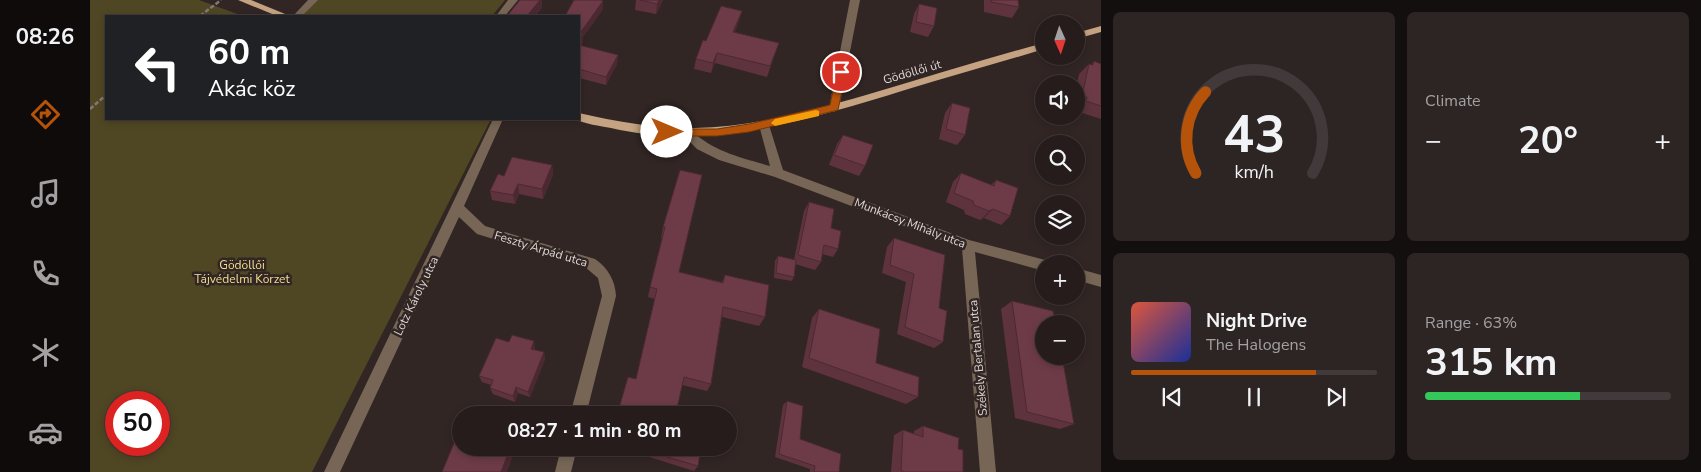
<!DOCTYPE html>
<html lang="en">
<head>
<meta charset="utf-8">
<style>
	:root { --surface:#251c1b; --page:#2d2524; --text:#f1f3f6; --muted:#a3a1a3; --line:#423a3a; --accent:#b45309 }
	body { margin:0; font-family:"Nunito Sans",sans-serif; background:var(--page); color:var(--text); height:100vh; display:flex; flex-direction:column; font-size:19px; white-space:nowrap }
	* { box-sizing:border-box; margin:0 }
	p { font-size:16px; color:var(--muted) }
	.icon { flex:none; width:28px; height:28px; fill:none; stroke:currentColor; stroke-width:2; stroke-linecap:round; stroke-linejoin:round }
	.map { position:relative; flex:1; overflow:hidden }
	.sheet { display:flex; flex-direction:column; gap:12px; padding:12px; background:#140f0f; width:600px }
	.sheet>* { flex:none }
	.hud { position:absolute; left:15px; top:15px; width:475px; height:105px; border-radius:0px; box-shadow:0 2px 8px #0003,0 0 0 1px var(--line); background:#202124; color:#fff; overflow:hidden }
	.needle { width:32px; rotate:177deg }
	.controls { position:absolute; left:945px; top:15px; display:grid; gap:10px }
	.controls a { display:grid; place-items:center; width:50px; height:50px; border-radius:50%; background:var(--surface); box-shadow:0 2px 8px #0003,0 0 0 1px var(--line); font-size:25px }
	.speed { position:absolute; left:15px; top:391px; display:flex; gap:10px; font-size:25px; font-weight:700; text-align:center }
	.speed>* { display:grid; place-content:center; width:65px; height:65px; border-radius:50%; background:var(--surface); box-shadow:0 2px 8px #0003,0 0 0 1px var(--line); line-height:1 }
	.speed .limit { border:8px solid #d22; background:#fff; color:#111 }
	.pin { position:absolute; display:grid; place-items:center; width:42px; height:42px; color:#fff; margin:-21px; border:2px solid #fff; border-radius:50%; box-shadow:0 1px 5px #0007 }
	.me { position:absolute; width:55px; margin:-28px; rotate:90deg; stroke-linejoin:round; filter:drop-shadow(0 0 4px #0008) }
	.turn { display:flex; align-items:center; gap:18px; height:105px; padding:0 20px; font-size:22px }
	.turn .icon { width:65px; height:65px; stroke-width:2.5 }
	.turn b { display:block; font-size:35px; line-height:42px }
	.big { font-size:38px; font-weight:700; line-height:1.1 }
	.sheet .card { flex:1; display:flex; flex-direction:column; justify-content:center; gap:8px; min-width:0; padding:0 18px; border-radius:8px; background:var(--page) }
	.sheet .dial { align-items:center; gap:0 }
	.dial svg { height:130px; overflow:visible; fill:none; stroke:var(--line); stroke-width:7; stroke-linecap:round; text-anchor:middle }
	.dial text { fill:var(--text); stroke:none }
	.song { display:flex; align-items:center; gap:15px }
	.cover { width:60px; height:60px; border-radius:8px; background:linear-gradient(135deg,hsl(10 70% 55%),hsl(230 70% 35%)) }
	.played { height:5px; border-radius:2px; background:linear-gradient(90deg,var(--accent) 75%,var(--line) 75%) }
	.keys { display:flex; justify-content:space-around; direction:ltr }
	.heat { display:flex; justify-content:space-between; align-items:center; font-size:28px; direction:ltr }
	.charge { height:8px; border-radius:4px; background:linear-gradient(90deg,#34c759 63%,var(--line) 0) }
	.sheet .tiles { flex:1; display:grid; gap:12px; grid-template-columns:repeat(2,1fr) }
	.trip { position:absolute; left:362px; top:406px; width:285px; height:50px; border-radius:25px; background:var(--surface); box-shadow:0 2px 8px #0003,0 0 0 1px var(--line); font-weight:700; line-height:50px; text-align:center }
	main { display:flex; flex:1; min-height:0 }
	.menu { display:flex; flex-direction:column; width:90px; justify-content:space-around; align-items:center; background:#0f0b0b; color:var(--muted) }
	.menu .icon { width:35px; height:35px }
	.menu .selected { color:var(--accent) }
	.menu b { font-size:22px; color:var(--text) }
	.map>svg:first-child { display:block }
</style>
</head>
<body>
<main>
<nav class="menu">
<b>08:26</b>
<svg class="icon selected" aria-label="directions" viewBox="0 0 24 24"><path d="M12 3l9 9-9 9-9-9zM9 14v-3h6M13 9l2 2-2 2"/></svg>
<svg class="icon" aria-label="music" viewBox="0 0 24 24"><path d="M9 18V5l10-2v13"/><circle cx="6" cy="18" r="3"/><circle cx="16" cy="16" r="3"/></svg>
<svg class="icon" aria-label="phone" viewBox="0 0 24 24"><path d="M5 4h4l2 5-3 2q2 4 5 5l2-3 5 2v4C11 20 4 13 5 4z"/></svg>
<svg class="icon" aria-label="climate" viewBox="0 0 24 24"><path d="M12 3v18M4 7l16 10M4 17L20 7"/></svg>
<svg class="icon" aria-label="car" viewBox="0 0 24 24"><path d="M5 17H2v-5l4-1 3-4h7l3 4 3 1v5h-3M9 17h6M6 11h13"/><circle cx="7" cy="17" r="2"/><circle cx="17" cy="17" r="2"/></svg>
</nav>
<div class="map">
<svg width="1011" height="472" viewBox="0 0 1011 472">
	<rect width="100%" height="100%" fill="#312624"/>
	<!-- green -->
	<g fill="#4f4623" fill-rule="evenodd">
		<path d="M 0,0 L 109,0 L 153,16 L 16,16 L 16,119 L 401,119 L 222,472 L 0,472 ZM 26,402 L 69,402 L 69,445 L 26,445 Z"/>
		<polygon points="226,0 415,0 402,16 213,15"/>
	</g>
	<g fill="none" stroke-linecap="round" stroke-linejoin="round">
		<!-- path -->
		<g stroke="#817876" stroke-width="2.5" stroke-dasharray="4.5 2" stroke-linecap="butt">
			<polyline points="110,16 131,0"/>
			<polyline points="0,109 16,95"/>
		</g>
		<!-- minor -->
		<g fill="#776656" fill-rule="evenodd">
			<polygon points="218,0 228,0 212,16 203,16"/>
			<polygon points="418,0 428,0 415,16 406,16"/>
			<polygon points="760,0 770,0 749,108 744,112 739,108"/>
			<path d="M 403,119 L 413,119 L 374,206 L 395,226 L 505,259 C 518,268 525,280 526,296 L 496,415 L 480,415 L 512,296 L 508,278 L 495,267 L 387,234 L 369,217 L 250,472 L 234,472 Z"/>
			<path d="M 674,121 L 679,125 L 693,170 L 879,240 L 959,261 L 960,264 L 954,264 L 954,271 L 885,252 L 906,472 L 890,472 L 872,248 L 685,177 L 629,160 L 607,149 L 591,133 L 592,130 L 600,130 C 625,152 649,157 680,166 L 669,125 Z"/>
			<polygon points="986,268 1011,275 1011,287 986,280"/>
			<polygon points="471,448 487,448 481,472 465,472"/>
		</g>
		<!-- major -->
		<g fill="#c5a382" fill-rule="evenodd">
			<polygon points="148,0 161,0 200,16 187,16"/>
			<polygon points="1011,26 1011,32 986,39 986,33"/>
			<path d="M 954,43 L 954,49 C 908,63 861,76 815,90 C 721,119 620,151 521,128 C 510,126 495,124 485,119 L 489,119 L 489,113 C 528,122 565,128 605,128 C 663,127 720,111 776,95 C 835,78 894,59 954,43 Z"/>
		</g>
	</g>
	<!-- wall -->
	<g fill="#5e333e">
		<polygon points="546,0 573,0 566,14 545,10"/>
		<polygon points="894,0 928,0 929,7 922,18 894,12"/>
		<polygon points="513,1 513,9 493,37 493,42 491,46 528,55 527,64 516,85 489,78 489,16"/>
		<polygon points="829,4 844,26 838,37 820,32 824,14"/>
		<polygon points="652,11 649,21 645,32 689,43 677,77 625,63 621,73 604,69 606,59 616,41"/>
		<polygon points="1004,61 1011,64 1011,119 986,111 986,88 989,74 999,64 1001,65"/>
		<polygon points="862,103 875,135 867,145 849,139 855,113"/>
		<polygon points="753,135 775,166 769,176 739,165 747,144"/>
		<polygon points="462,165 463,175 453,199 429,194 425,204 402,200 400,191 414,176"/>
		<polygon points="590,170 589,272 632,282 635,275 675,317 669,326 632,317 621,384 617,391 592,385 586,413 527,415 546,379 565,299 558,297 560,287 572,238 571,238 573,227"/>
		<polygon points="871,173 901,185 906,180 920,216 911,225 894,218 890,220 875,214 874,210 856,202 863,182"/>
		<polygon points="719,202 741,228 748,249 743,257 732,254 731,262 725,270 705,264 704,277 702,281 684,278 685,261 688,256 704,260 714,211"/>
		<polygon points="804,238 849,308 853,342 844,348 807,334 816,282 792,273 797,247"/>
		<polygon points="922,301 984,424 970,429 925,418 911,309"/>
		<polygon points="729,309 786,363 828,397 816,404 712,367 722,318"/>
		<polygon points="419,342 445,348 445,350 454,352 455,359 440,397 428,393 425,402 403,394 400,388 401,385 392,382 389,376"/>
		<polygon points="697,401 710,439 749,472 720,472 720,469 685,457 693,405"/>
		<polygon points="833,426 868,449 873,472 801,472 804,435 813,430 824,434 824,431"/>
		<polygon points="558,448 611,448 608,466 604,471 556,456"/>
	</g>
	<!-- shaded-wall -->
	<g fill="#4c2932">
		<polygon points="450,0 452,0 452,8 446,16 437,16"/>
		<polygon points="569,0 573,0 566,14 567,4"/>
		<polygon points="513,1 513,9 493,37 493,42 489,49 490,33"/>
		<polygon points="652,11 649,21 641,42 643,32"/>
		<polygon points="627,53 625,63 621,73 623,63"/>
		<polygon points="528,55 527,64 516,85 516,77"/>
		<polygon points="462,165 463,175 453,199 452,189"/>
		<polygon points="428,184 429,194 425,204 423,195"/>
		<polygon points="903,209 894,218 890,220 899,211"/>
		<polygon points="444,341 445,348 442,355 441,349"/>
		<polygon points="454,352 455,359 440,397 438,392"/>
		<polygon points="426,387 428,393 425,402 423,396"/>
		<polygon points="420,448 426,448 417,472 411,472"/>
	</g>
	<!-- building -->
	<g fill="#6d3b48" stroke="#4c2932">
		<polygon points="430,0 450,0 437,16 417,16"/>
		<polygon points="484,0 510,0 513,1 490,33 493,33 489,40 489,16 475,16"/>
		<polygon points="550,0 569,0 567,4"/>
		<polygon points="901,0 928,0 929,7 901,2"/>
		<polygon points="829,4 847,8 844,26 826,22"/>
		<polygon points="631,6 652,11 643,32 689,43 680,66 627,53 623,63 606,59 613,40 616,41"/>
		<polygon points="489,45 528,55 516,77 489,69"/>
		<polygon points="1004,61 1011,64 1011,106 996,101 997,97 992,96 999,64 1003,65"/>
		<polygon points="862,103 880,108 875,135 856,129"/>
		<polygon points="753,135 783,145 775,166 744,155"/>
		<polygon points="422,157 462,165 452,189 428,184 423,195 400,191 408,174 414,176"/>
		<polygon points="590,170 612,175 589,272 633,283 635,275 679,285 675,317 633,307 621,384 594,377 586,413 594,415 527,415 538,377 546,379 567,289 560,287 575,227 573,227"/>
		<polygon points="871,173 904,186 906,180 928,188 920,216 903,209 899,211 884,205 883,201 864,193"/>
		<polygon points="719,202 744,209 741,228 751,231 748,249 734,245 731,262 708,255"/>
		<polygon points="804,238 855,255 849,308 857,311 853,342 815,327 824,274 800,265"/>
		<polygon points="688,256 706,260 704,277 686,273"/>
		<polygon points="922,301 963,311 966,324 954,324 954,356 972,356 984,424 937,412"/>
		<polygon points="729,309 790,329 786,363 829,377 828,397 719,358"/>
		<polygon points="422,335 444,341 441,349 454,352 438,392 426,387 423,396 400,388 403,380 389,376 406,338 419,342"/>
		<polygon points="697,401 713,406 710,439 751,454 749,472 724,472 725,466 689,454"/>
		<polygon points="371,426 371,448 420,448 411,472 352,472"/>
		<polygon points="833,426 869,438 868,449 873,450 873,472 813,472 813,471 811,470 813,430 833,437"/>
		<polygon points="558,448 611,448 608,466 557,451"/>
	</g>
	<!-- route -->
	<polygon fill="#b45309" stroke="#753606" points="751,69 756,72 748,110 659,132 627,136 577,136 572,132 577,129 627,129 659,124 740,105 747,72"/>
	<!-- slow -->
	<polygon fill="#f59e0b" points="726,110 729,111 729,116 685,126 681,123 685,119"/>
	<g text-anchor="middle" stroke-width="5" stroke-linejoin="round" paint-order="stroke">
		<!-- street labels -->
		<g font-size="12" fill="#dfd8d6" stroke="#312624">
			<text transform="translate(822 72) rotate(-16)" y="4">Gödöllői út</text>
			<text transform="translate(820 223) rotate(21)" y="4">Munkácsy Mihály utca</text>
			<text transform="translate(451 249) rotate(17)" y="4">Feszty Árpád utca</text>
			<text transform="translate(326 296) rotate(-64)" y="4">Lotz Károly utca</text>
			<text transform="translate(888 358) rotate(-95)" y="4">Székely Bertalan utca</text>
		</g>
		<!-- park labels -->
		<g font-size="12" fill="#f2df8f" stroke="#312624">
			<text x="152" y="269">Gödöllői<tspan x="152" dy="14">Tájvédelmi Körzet</tspan></text>
		</g>
	</g>
</svg>
<div class="controls">
<a><svg class="needle" viewBox="-14 -14 28 28"><path d="M0-13l5 13h-10z" fill="#e53935"/><path d="M0 13l5-13h-10z" fill="#a3a1a3"/></svg></a>
<a><svg class="icon" aria-label="sound" viewBox="0 0 24 24"><path d="M4 9h4l5-4v14l-5-4H4zM17 9q2 3 0 6"/></svg></a>
<a><svg class="icon" aria-label="search" viewBox="0 0 24 24"><circle cx="10" cy="10" r="6"/><path d="M15 15l6 6"/></svg></a>
<a><svg class="icon" aria-label="layers" viewBox="0 0 24 24"><path d="M12 4l9 5-9 5-9-5zM3 14l9 5 9-5"/></svg></a>
<a>+</a>
<a>−</a>
</div>
<div class="speed"><div class="limit">50</div></div>
<div class="pin" style="left:751px;top:72px;background:#d93025"><svg class="icon" aria-label="arrive" viewBox="0 0 24 24"><path d="M6 21V4h12l-3 4 3 4H6"/></svg></div>
<svg class="me" style="left:577px;top:132px" viewBox="-20 -20 40 40"><circle r="19" fill="#fff"/><path d="M0-13L10 11 0 6-10 11z" fill="#b45309"/></svg>
<div class="trip">08:27 · 1 min · 80 m</div>
<div class="hud">
<div class="turn"><svg class="icon" aria-label="left" viewBox="0 0 24 24"><path d="M17 20v-9H6M10 6l-5 5 5 5"/></svg><div><b>60 m</b>Akác köz</div></div>
</div>
</div>
<section class="sheet">
<div class="tiles">
<div class="card dial"><svg viewBox="0 0 100 80">
<path d="M14 69A42 42 0 1 1 86 69"/>
<path d="M14 69A42 42 0 0 1 20 19" stroke="#b45309"/>
<text x="50" y="56" font-size="32" font-weight="700">43</text>
<text x="50" y="72" font-size="11">km/h</text>
</svg></div>
<div class="card"><p>Climate</p>
<div class="heat"><a>−</a><b class="big">20°</b><a>+</a></div>
</div>
<div class="card">
<div class="song"><i class="cover"></i><div><b>Night Drive</b><p>The Halogens</p></div></div>
<div class="played"></div>
<div class="keys"><svg class="icon" aria-label="previous" viewBox="0 0 24 24"><path d="M18 5L8 12l10 7zM5 5v14"/></svg><svg class="icon" aria-label="pause" viewBox="0 0 24 24"><path d="M8 5v14M16 5v14"/></svg><svg class="icon" aria-label="next" viewBox="0 0 24 24"><path d="M6 5l10 7-10 7zM19 5v14"/></svg></div>
</div>
<div class="card"><p>Range · 63%</p><b class="big">315 km</b><div class="charge"></div></div>
</div>
</section>
</main>
</body>
</html>
